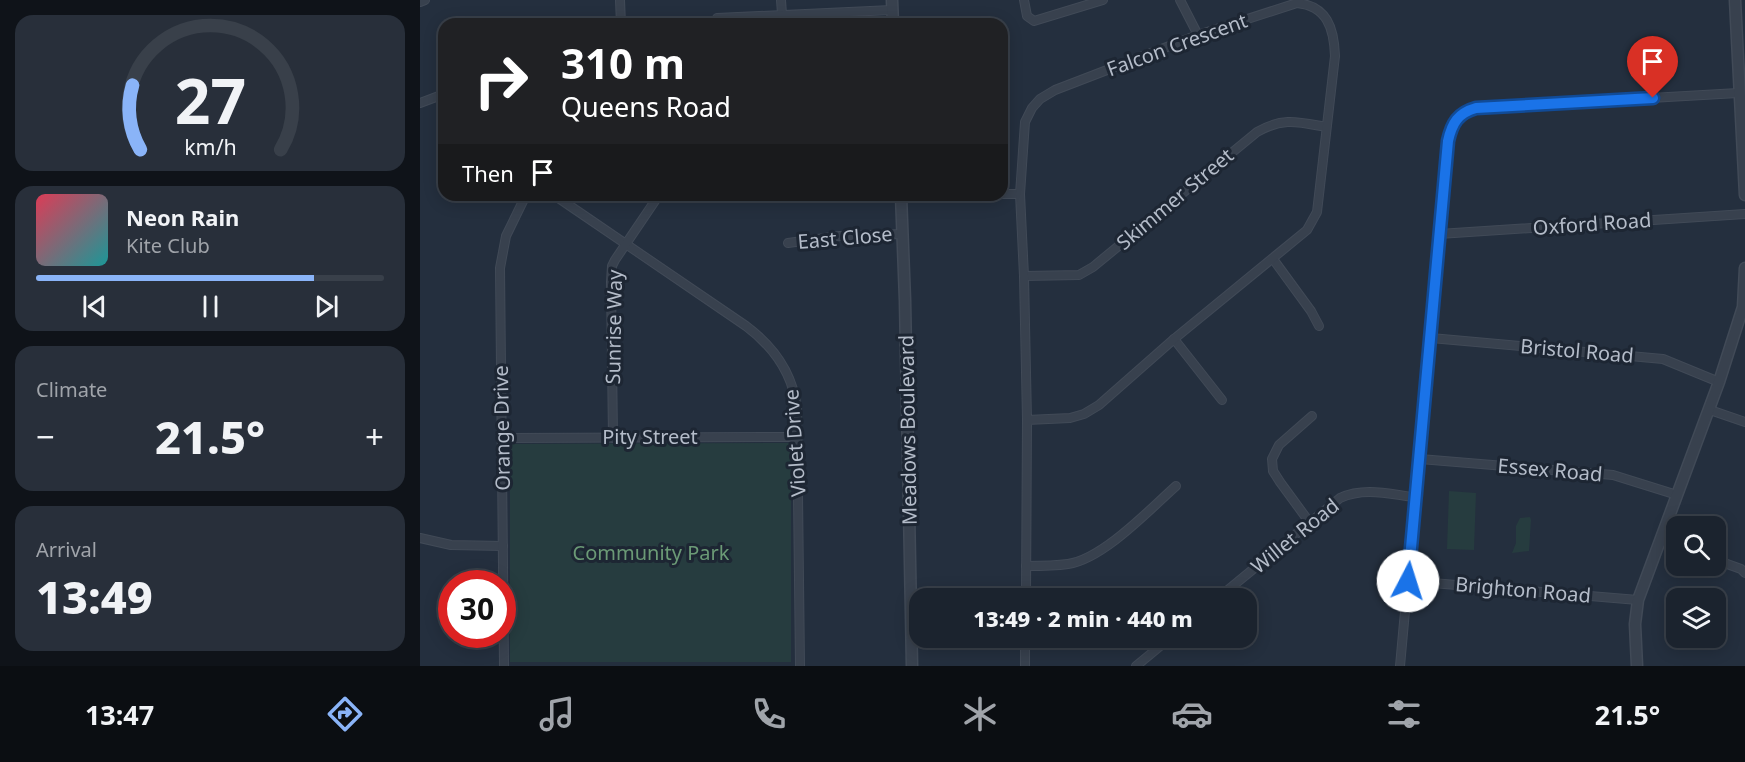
<!DOCTYPE html>
<html lang="en">
<head>
<meta charset="utf-8">
<style>
	:root { --surface:#1b232e; --page:#282f3a; --text:#f1f3f6; --muted:#a0a4aa; --line:#39404a; --accent:#8ab4f8 }
	body { margin:0; font-family:"Noto Sans",sans-serif; background:var(--page); color:var(--text); height:100vh; display:flex; flex-direction:column; font-size:22px; white-space:nowrap }
	* { box-sizing:border-box; margin:0 }
	p { font-size:20px; color:var(--muted) }
	.icon { flex:none; width:33px; height:33px; fill:none; stroke:currentColor; stroke-width:2; stroke-linecap:round; stroke-linejoin:round }
	.map { position:relative; flex:1; overflow:hidden }
	.side { display:flex; flex-direction:column; gap:15px; padding:15px; background:#0f1319; width:420px }
	.side>* { flex:none }
	.hud { position:absolute; left:18px; top:18px; width:570px; height:183px; border-radius:18px; box-shadow:0 3px 15px #0003,0 0 0 2px var(--line); background:#202124; color:#fff; overflow:hidden }
	.buttons { position:absolute; left:1246px; top:516px; display:grid; gap:12px }
	.buttons a { display:grid; place-items:center; width:60px; height:60px; border-radius:12px; background:var(--surface); box-shadow:0 3px 15px #0003,0 0 0 2px var(--line); font-size:30px }
	.speed { position:absolute; left:18px; top:570px; display:flex; gap:12px; font-size:30px; font-weight:700; text-align:center }
	.speed>* { display:grid; place-content:center; width:78px; height:78px; border-radius:50%; background:var(--surface); box-shadow:0 3px 15px #0003,0 0 0 2px var(--line); line-height:1 }
	.speed .limit { border:9px solid #d22; background:#fff; color:#111 }
	.pin { position:absolute; display:grid; place-items:center; width:51px; height:51px; color:#fff; margin:-62px -26px; border-radius:50% 50% 50% 0; rotate:-45deg; box-shadow:0 0 6px #0007 }
	.pin .icon { rotate:45deg }
	.me { position:absolute; width:66px; margin:-33px; rotate:5deg; stroke-linejoin:round; filter:drop-shadow(0 0 4px #0008) }
	.turn { display:flex; align-items:center; gap:21px; height:126px; padding:0 24px; font-size:27px }
	.turn .icon { width:78px; height:78px; stroke-width:2.5 }
	.turn b { display:block; font-size:42px; line-height:51px }
	.then { display:flex; align-items:center; height:57px; padding:0 24px; background:#0003; gap:12px; font-size:22px }
	.big { font-size:45px; font-weight:800; line-height:1.1 }
	.side .card { flex:1; display:flex; flex-direction:column; justify-content:center; gap:9px; min-width:0; padding:0 21px; border-radius:18px; background:var(--page) }
	.side .dial { align-items:center; gap:0 }
	.dial svg { height:156px; overflow:visible; fill:none; stroke:var(--line); stroke-width:7; stroke-linecap:round; text-anchor:middle }
	.dial text { fill:var(--text); stroke:none }
	.song { display:flex; align-items:center; gap:18px }
	.cover { width:72px; height:72px; border-radius:9px; background:linear-gradient(135deg,hsl(350 70% 55%),hsl(180 70% 35%)) }
	.played { height:6px; border-radius:3px; background:linear-gradient(90deg,var(--accent) 80%,var(--line) 80%) }
	.keys { display:flex; justify-content:space-around; direction:ltr }
	.heat { display:flex; justify-content:space-between; align-items:center; font-size:33px; direction:ltr }
	.trip { position:absolute; left:489px; top:588px; width:348px; height:60px; border-radius:18px; background:var(--surface); box-shadow:0 3px 15px #0003,0 0 0 2px var(--line); font-weight:800; line-height:60px; text-align:center }
	.dock { display:flex; height:96px; justify-content:space-around; align-items:center; background:#0b0e12; color:var(--muted) }
	.dock .icon { width:42px; height:42px }
	.dock .current { color:var(--accent) }
	.dock b { font-size:27px; color:var(--text) }
	main { display:flex; flex:1; min-height:0 }
	.map>svg:first-child { display:block }
</style>
</head>
<body>
<main>
<section class="side">
<div class="card dial"><svg viewBox="0 0 100 80">
<path d="M14 69A42 42 0 1 1 86 69"/>
<path d="M14 69A42 42 0 0 1 10 36" stroke="#8ab4f8"/>
<text x="50" y="56" font-size="32" font-weight="700">27</text>
<text x="50" y="72" font-size="11">km/h</text>
</svg></div>
<div class="card">
<div class="song"><i class="cover"></i><div><b>Neon Rain</b><p>Kite Club</p></div></div>
<div class="played"></div>
<div class="keys"><svg class="icon" aria-label="previous" viewBox="0 0 24 24"><path d="M18 5L8 12l10 7zM5 5v14"/></svg><svg class="icon" aria-label="pause" viewBox="0 0 24 24"><path d="M8 5v14M16 5v14"/></svg><svg class="icon" aria-label="next" viewBox="0 0 24 24"><path d="M6 5l10 7-10 7zM19 5v14"/></svg></div>
</div>
<div class="card"><p>Climate</p>
<div class="heat"><a>−</a><b class="big">21.5°</b><a>+</a></div>
</div>
<div class="card"><p>Arrival</p><b class="big">13:49</b></div>
</section>
<div class="map">
<svg width="1325" height="666" viewBox="0 0 1325 666">
	<rect width="100%" height="100%" fill="#242f3e"/>
	<!-- green -->
	<g fill="#263c3f">
		<polygon points="371,443 371,662 90,662 90,444"/>
		<polygon points="1029,491 1056,493 1054,550 1027,549"/>
		<polygon points="1110,517 1111,520 1109,551 1092,553 1096,543 1096,526 1100,518"/>
	</g>
	<g fill="none" stroke-linecap="round" stroke-linejoin="round">
		<!-- minor casing -->
		<g stroke="#414a57" stroke-width="10">
			<g id="minor">
				<polyline points="200,0 201,24"/>
				<polyline points="361,0 362,14"/>
				<polyline points="604,0 607,16 614,21 683,0"/>
				<polyline points="760,0 778,35"/>
				<polyline points="0,2 5,0"/>
				<polyline points="297,18 472,10"/>
				<polyline points="0,103 24,94"/>
				<polyline points="582,194 600,194"/>
				<path d="M 134,195 L 326,326 C 354,347 373,373 377,409 L 380,666"/>
				<polyline points="481,197 554,195"/>
				<polyline points="1019,234 1325,214"/>
				<polyline points="368,243 420,236 483,234"/>
				<polyline points="853,259 891,311 899,326"/>
				<path d="M 604,276 L 659,275 L 673,267 L 837,132 C 863,117 878,122 906,127"/>
				<polyline points="1011,338 1243,359 1299,382"/>
				<polyline points="754,339 802,400"/>
				<polyline points="1290,410 1325,422"/>
				<polyline points="82,438 378,437"/>
				<polyline points="193,438 191,282 192,266 195,260 239,195"/>
				<polyline points="1000,459 1193,475 1257,495"/>
				<polyline points="890,523 860,482 853,471 852,459 859,445 892,416"/>
				<polyline points="0,538 31,545 83,546"/>
				<polyline points="1240,540 1257,546"/>
				<polyline points="1296,560 1321,569 1325,573"/>
				<path d="M 606,566 C 619,566 634,566 648,564 C 683,559 729,510 756,486"/>
				<polyline points="988,581 1218,600"/>
				<path d="M 606,598 L 607,420 L 604,276 L 600,194 L 605,122 L 612,108 L 620,99 L 635,90 L 778,35 L 877,3 C 907,6 914,28 915,56 L 897,212 L 887,230 L 754,339 L 679,405 L 664,414 L 650,418 L 607,420"/>
				<path d="M 798,598 L 920,498 C 944,487 969,494 994,497"/>
				<polyline points="84,666 80,268 86,236 106,195"/>
				<polyline points="605,666 605,638"/>
				<polyline points="716,666 750,638"/>
				<path d="M 980,666 L 1028,141 C 1032,123 1038,113 1056,108 L 1318,93"/>
			</g>
		</g>
		<!-- tertiary casing -->
		<g stroke="#414a57" stroke-width="13">
			<g id="tertiary">
				<polyline points="472,0 473,24"/>
				<polyline points="1315,0 1325,195"/>
				<polyline points="481,195 485,300 492,666"/>
				<polyline points="1217,666 1215,624 1218,600 1299,382 1323,307 1325,268"/>
			</g>
		</g>
		<!-- minor -->
		<use href="#minor" stroke="#38414e" stroke-width="8"/>
		<!-- tertiary -->
		<use href="#tertiary" stroke="#38414e" stroke-width="10"/>
	</g>
	<g fill="none" stroke-linecap="round" stroke-linejoin="round">
		<!-- route casing -->
		<g stroke="#114b97" stroke-width="15">
			<path id="route" d="M 988,581 L 1028,141 C 1032,123 1038,113 1056,108 L 1233,98"/>
		</g>
		<!-- route -->
		<use href="#route" stroke="#1a73e8" stroke-width="10"/>
	</g>
	<g text-anchor="middle" stroke-width="6" stroke-linejoin="round" paint-order="stroke">
		<!-- street labels -->
		<g font-size="20" fill="#b4bcc9" stroke="#1d2633">
			<text transform="translate(757 45) rotate(-20)" y="7">Falcon Crescent</text>
			<text transform="translate(755 199) rotate(-40)" y="7">Skimmer Street</text>
			<text transform="translate(1172 224) rotate(-4)" y="7">Oxford Road</text>
			<text transform="translate(425 238) rotate(-5)" y="7">East Close</text>
			<text transform="translate(194 327) rotate(-89)" y="7">Sunrise Way</text>
			<text transform="translate(1157 351) rotate(5)" y="7">Bristol Road</text>
			<text transform="translate(82 428) rotate(-91)" y="7">Orange Drive</text>
			<text transform="translate(488 430) rotate(-91)" y="7">Meadows Boulevard</text>
			<text x="230" y="444">Pity Street</text>
			<text transform="translate(375 443) rotate(-94)" y="7">Violet Drive</text>
			<text transform="translate(1130 470) rotate(5)" y="7">Essex Road</text>
			<text transform="translate(875 536) rotate(-39)" y="7">Willet Road</text>
			<text transform="translate(1103 590) rotate(5)" y="7">Brighton Road</text>
		</g>
		<!-- park labels -->
		<g font-size="20" fill="#6b9a76" stroke="#1d2633">
			<text x="231" y="560">Community Park</text>
		</g>
	</g>
</svg>
<div class="buttons">
<a><svg class="icon" aria-label="search" viewBox="0 0 24 24"><circle cx="10" cy="10" r="6"/><path d="M15 15l6 6"/></svg></a>
<a><svg class="icon" aria-label="layers" viewBox="0 0 24 24"><path d="M12 4l9 5-9 5-9-5zM3 14l9 5 9-5"/></svg></a>
</div>
<div class="speed"><div class="limit">30</div></div>
<div class="pin" style="left:1233px;top:98px;background:#d93025"><svg class="icon" aria-label="arrive" viewBox="0 0 24 24"><path d="M6 21V4h12l-3 4 3 4H6"/></svg></div>
<svg class="me" style="left:988px;top:581px" viewBox="-20 -20 40 40"><circle r="19" fill="#fff"/><path d="M0-13L10 11 0 6-10 11z" fill="#1a73e8"/></svg>
<div class="trip">13:49 · 2 min · 440 m</div>
<div class="hud">
<div class="turn"><svg class="icon" aria-label="right" viewBox="0 0 24 24"><path d="M7 20v-9h11M14 6l5 5-5 5"/></svg><div><b>310 m</b>Queens Road</div></div>
<div class="then">Then<svg class="icon" aria-label="arrive" viewBox="0 0 24 24"><path d="M6 21V4h12l-3 4 3 4H6"/></svg></div>
</div>
</div>
</main>
<nav class="dock">
<b>13:47</b>
<svg class="icon current" aria-label="directions" viewBox="0 0 24 24"><path d="M12 3l9 9-9 9-9-9zM9 14v-3h6M13 9l2 2-2 2"/></svg>
<svg class="icon" aria-label="music" viewBox="0 0 24 24"><path d="M9 18V5l10-2v13"/><circle cx="6" cy="18" r="3"/><circle cx="16" cy="16" r="3"/></svg>
<svg class="icon" aria-label="phone" viewBox="0 0 24 24"><path d="M5 4h4l2 5-3 2q2 4 5 5l2-3 5 2v4C11 20 4 13 5 4z"/></svg>
<svg class="icon" aria-label="climate" viewBox="0 0 24 24"><path d="M12 3v18M4 7l16 10M4 17L20 7"/></svg>
<svg class="icon" aria-label="car" viewBox="0 0 24 24"><path d="M5 17H2v-5l4-1 3-4h7l3 4 3 1v5h-3M9 17h6M6 11h13"/><circle cx="7" cy="17" r="2"/><circle cx="17" cy="17" r="2"/></svg>
<svg class="icon" aria-label="filters" viewBox="0 0 24 24"><path d="M4 7h16M4 17h16"/><circle cx="9" cy="7" r="2"/><circle cx="15" cy="17" r="2"/></svg>
<b>21.5°</b>
</nav>
</body>
</html>
